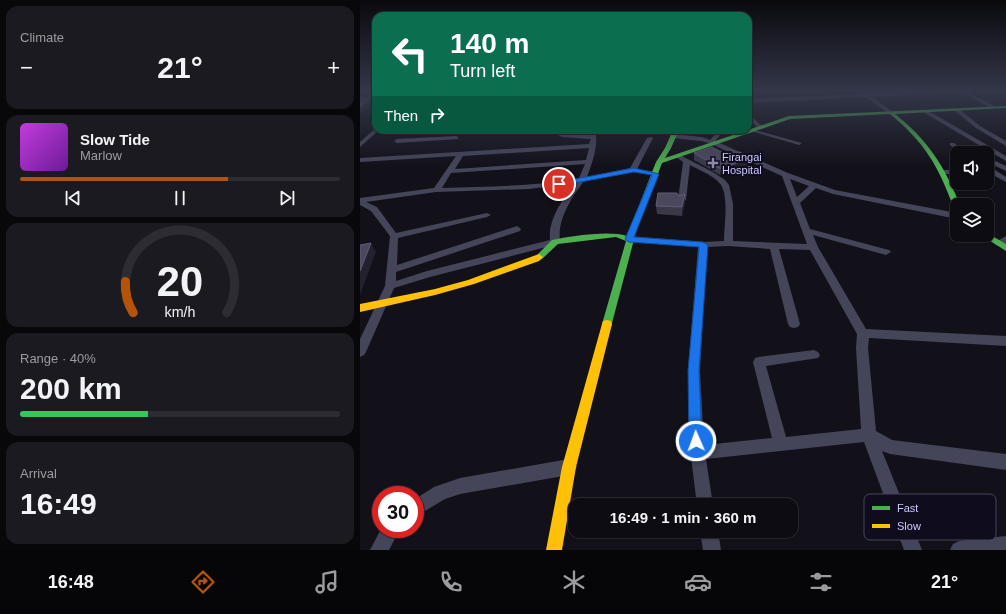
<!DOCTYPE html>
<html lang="en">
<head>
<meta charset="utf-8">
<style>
	:root { --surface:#0e0c13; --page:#1c1a21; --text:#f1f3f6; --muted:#9b9ba0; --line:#2e2c33; --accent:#b45309 }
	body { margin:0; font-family:Arial,sans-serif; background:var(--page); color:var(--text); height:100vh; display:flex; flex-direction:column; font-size:15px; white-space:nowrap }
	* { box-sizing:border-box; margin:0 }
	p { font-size:13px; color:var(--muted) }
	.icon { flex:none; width:22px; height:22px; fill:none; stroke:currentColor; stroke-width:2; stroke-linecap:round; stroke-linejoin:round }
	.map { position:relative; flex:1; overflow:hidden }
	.details { display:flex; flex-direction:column; gap:6px; padding:6px; background:#08070a; width:360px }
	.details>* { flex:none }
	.hud { position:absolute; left:12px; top:12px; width:380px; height:122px; border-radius:12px; box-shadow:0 1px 3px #0004,0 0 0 1px var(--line); background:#0b6e4f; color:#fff; overflow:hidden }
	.buttons { position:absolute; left:590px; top:146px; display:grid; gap:8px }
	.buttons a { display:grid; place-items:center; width:44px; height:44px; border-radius:8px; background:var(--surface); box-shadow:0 1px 3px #0004,0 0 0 1px var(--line); font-size:20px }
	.speed { position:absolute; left:12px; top:486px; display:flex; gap:8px; font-size:20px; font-weight:700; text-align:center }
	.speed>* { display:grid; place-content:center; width:52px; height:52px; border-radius:50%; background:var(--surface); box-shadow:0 1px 3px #0004,0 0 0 1px var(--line); line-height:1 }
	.speed .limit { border:6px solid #d22; background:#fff; color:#111 }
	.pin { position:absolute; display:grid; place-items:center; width:34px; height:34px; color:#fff; margin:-17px; border:2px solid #fff; border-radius:50%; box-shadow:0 1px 4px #0007 }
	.me { position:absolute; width:44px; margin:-22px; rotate:358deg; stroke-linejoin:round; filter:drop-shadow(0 0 3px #0008) }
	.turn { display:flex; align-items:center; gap:14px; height:84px; padding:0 12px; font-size:18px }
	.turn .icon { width:52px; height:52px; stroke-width:2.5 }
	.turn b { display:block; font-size:28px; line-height:34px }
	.then { display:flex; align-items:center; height:38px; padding:0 12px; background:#0003; gap:8px; font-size:15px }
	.big { font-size:30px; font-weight:700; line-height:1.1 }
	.details .card { flex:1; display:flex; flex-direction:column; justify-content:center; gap:6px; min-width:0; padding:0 14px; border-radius:12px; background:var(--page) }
	.details .dial { align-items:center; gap:0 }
	.dial svg { height:104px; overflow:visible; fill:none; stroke:var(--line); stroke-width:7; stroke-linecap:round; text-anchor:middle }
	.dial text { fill:var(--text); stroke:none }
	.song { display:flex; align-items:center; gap:12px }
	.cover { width:48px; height:48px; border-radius:6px; background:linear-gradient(135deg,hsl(290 70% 55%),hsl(280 70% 35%)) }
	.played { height:4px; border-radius:2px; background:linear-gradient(90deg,var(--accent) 65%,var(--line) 65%) }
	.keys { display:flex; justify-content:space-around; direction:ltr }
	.heat { display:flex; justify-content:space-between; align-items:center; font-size:22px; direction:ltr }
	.charge { height:6px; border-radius:3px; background:linear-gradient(90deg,#34c759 40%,var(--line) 0) }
	.trip { position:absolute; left:208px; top:498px; width:230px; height:40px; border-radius:12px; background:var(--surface); box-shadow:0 1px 3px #0004,0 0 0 1px var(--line); font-weight:700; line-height:40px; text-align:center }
	.tab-bar { display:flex; height:64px; justify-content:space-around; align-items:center; background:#060508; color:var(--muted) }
	.tab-bar .icon { width:28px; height:28px }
	.tab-bar .active { color:var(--accent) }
	.tab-bar b { font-size:18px; color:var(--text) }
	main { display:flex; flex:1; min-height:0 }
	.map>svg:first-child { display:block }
</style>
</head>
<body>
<main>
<section class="details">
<div class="card"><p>Climate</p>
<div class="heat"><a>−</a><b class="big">21°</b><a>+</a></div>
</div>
<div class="card">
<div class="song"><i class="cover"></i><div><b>Slow Tide</b><p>Marlow</p></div></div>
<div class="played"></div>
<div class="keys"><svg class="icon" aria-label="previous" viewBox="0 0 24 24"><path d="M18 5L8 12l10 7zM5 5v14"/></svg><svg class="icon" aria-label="pause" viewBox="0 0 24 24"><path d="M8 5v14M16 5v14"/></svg><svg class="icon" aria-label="next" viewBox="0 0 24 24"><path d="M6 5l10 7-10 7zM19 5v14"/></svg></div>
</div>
<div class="card dial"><svg viewBox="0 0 100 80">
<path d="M14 69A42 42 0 1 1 86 69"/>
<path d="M14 69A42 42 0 0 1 8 45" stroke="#b45309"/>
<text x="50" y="56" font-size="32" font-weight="700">20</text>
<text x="50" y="72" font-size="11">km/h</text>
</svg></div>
<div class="card"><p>Range · 40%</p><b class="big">200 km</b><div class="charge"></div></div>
<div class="card"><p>Arrival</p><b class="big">16:49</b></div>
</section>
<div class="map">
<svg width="646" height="550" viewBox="0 0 646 550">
	<rect width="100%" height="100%" fill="#121019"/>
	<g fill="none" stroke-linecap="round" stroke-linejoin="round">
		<!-- street -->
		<g fill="#45455a" fill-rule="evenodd">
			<polygon points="562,91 606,91 636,107 631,108 601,92 512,97 533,112 534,113 531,115 506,97 388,103 388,99 503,94 505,93 508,94"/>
			<polygon points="595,109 599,109 620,126 646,141 646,146 616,128 595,111"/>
			<polygon points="563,110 567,110 646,156 646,161 563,112"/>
			<polygon points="388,113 403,127 403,129 399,129 388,118"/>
			<polygon points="16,128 16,130 19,130 18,131 0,147 0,142"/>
			<polygon points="391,129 442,143 439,145 391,131"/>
			<polygon points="102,130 135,130 132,132 99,134 96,132"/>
			<path d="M 195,130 L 201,130 L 203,133 L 230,135 L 229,130 L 235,130 C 239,145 232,163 227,177 L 270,168 L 287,138 L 292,137 L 293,138 L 277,169 L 298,172 L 299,174 L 295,176 L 273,172 L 224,181 C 211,199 197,219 200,242 L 198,244 L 70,277 L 34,288 L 6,352 L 4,355 L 0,357 L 0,339 L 25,286 L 30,236 L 11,211 L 0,205 L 0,198 L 74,188 L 96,156 L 0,162 L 0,158 L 229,144 L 231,139 L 202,137 L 198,135 ZM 229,148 L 226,160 L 95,169 L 103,156 ZM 225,164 L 219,178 C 173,187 127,186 82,188 L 91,173 ZM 215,183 C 203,199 188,219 190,240 L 67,271 L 36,281 L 36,272 L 160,231 L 161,229 L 157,226 L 154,227 L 37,265 L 38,238 L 127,217 L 131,215 L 127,213 L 36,233 L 17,207 L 6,202 L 76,192 L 169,189 Z"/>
			<path d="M 359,130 L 365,130 L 355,141 L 428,173 L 475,190 L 597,213 L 597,219 L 473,194 L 456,188 L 440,203 L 450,229 L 529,250 L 531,252 L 526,255 L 453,235 L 458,247 L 506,329 L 646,336 L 646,346 L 509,338 L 508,348 L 516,431 L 532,440 L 646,454 L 646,470 L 530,454 L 522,451 L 562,550 L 544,550 L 504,442 L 346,459 L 353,505 L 337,505 L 329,441 L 328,371 L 338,247 L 269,242 L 265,239 L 269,236 L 343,242 L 364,241 C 364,226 369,198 361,185 C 355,176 339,170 330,165 L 326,200 L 322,202 L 319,202 L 318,200 L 323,162 L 315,156 L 318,154 L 353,172 L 365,180 L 369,185 L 373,204 L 373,241 L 447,244 L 422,176 L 349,143 L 341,141 L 313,138 L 310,136 L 313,134 L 342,137 L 350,140 ZM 430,179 L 449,186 L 437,197 ZM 368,246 L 410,249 L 428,324 L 430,327 L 434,328 L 438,327 L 440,324 L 419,249 L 450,250 L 497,334 L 496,348 L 501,429 L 426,437 L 406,366 L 458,358 L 460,355 L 458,352 L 454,350 L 399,357 L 395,358 L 393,362 L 412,438 L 344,445 L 340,371 L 347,247 Z"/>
			<polygon points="96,136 98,137 98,139 37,143 34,141 37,139"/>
			<polygon points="590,143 594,143 608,153 601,153 590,145"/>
			<polygon points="627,158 631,159 646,166 646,171 627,162"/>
			<rect x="581" y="170" width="16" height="4"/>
			<polygon points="627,170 635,170 646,177 646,182 631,174 627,174"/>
			<polygon points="646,236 646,243 639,246 636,245 634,243"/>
			<polygon points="209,459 214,462 217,467 214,472 209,475 100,494 85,499 55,517 55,499 74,487 100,478"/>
			<polygon points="21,529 40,529 29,550 10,550"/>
			<polygon points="340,531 358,531 361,550 343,550"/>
			<polygon points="646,536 646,550 590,550 593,544 599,541"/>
		</g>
		<!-- fast -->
		<g fill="#4caf50" fill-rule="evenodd">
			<path d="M 646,106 L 646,108 L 535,114 C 568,140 585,167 600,205 L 597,205 L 597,208 L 593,206 C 578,165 564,142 530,114 L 430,119 L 302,163 L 276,232 L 251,327 L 243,327 L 242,324 L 266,241 L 256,237 L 198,244 L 182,259 L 179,260 L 175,257 L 192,240 C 211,236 249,230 267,236 L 296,162 L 305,148 L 313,130 L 319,130 L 311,148 L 305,158 L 429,116 Z"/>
			<polygon points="627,233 646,244 646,251 624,237 623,235 627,235"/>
		</g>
		<!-- slow -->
		<g fill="#ffc107" fill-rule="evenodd">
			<rect x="0" y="99" width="16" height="2"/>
			<polygon points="179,254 183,257 179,261 114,284 75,295 0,312 0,304 75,289 108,280"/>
			<polygon points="247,320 251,321 252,324 216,467 202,550 186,550 202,467 242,324 243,321"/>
		</g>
	</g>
	<!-- wall -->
	<g fill="#3b384a">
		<polygon points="334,153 369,156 391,164 360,175 334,160"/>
		<polygon points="325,202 322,216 297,214 296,206"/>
	</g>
	<!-- shaded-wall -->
	<g fill="#24212e">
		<polygon points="11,97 13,104 1,114 0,112 0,107"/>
		<polygon points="391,157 391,164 360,175 361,169"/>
		<polygon points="325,194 325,202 322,216 322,207"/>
		<polygon points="11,243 16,252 0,295 0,271"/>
	</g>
	<!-- building -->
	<g fill="#4b485d" stroke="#5f5c76">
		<polygon points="11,97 0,107 0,98"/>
		<polygon points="352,147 369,156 379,152 391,157 361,169 334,153"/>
		<polygon points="298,193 317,193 319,196 325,194 322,207 296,206"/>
		<polygon points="11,243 0,271 0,245"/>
	</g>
	<!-- sky -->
	<linearGradient id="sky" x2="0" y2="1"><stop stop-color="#0a090e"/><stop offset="0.54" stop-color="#333749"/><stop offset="1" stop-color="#333749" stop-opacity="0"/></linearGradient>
	<rect width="646" height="168" fill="url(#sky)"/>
	<!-- route -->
	<polygon fill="#1a73e8" stroke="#114b97" points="274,168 299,174 274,237 343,242 348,245 339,371 342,441 340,445 336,447 331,445 329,441 328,371 339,247 269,242 265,239 292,175 274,172 199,186 195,184 199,182"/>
	<!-- markers -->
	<path fill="#8c89ad" stroke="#0f0c1d" stroke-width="1.5" d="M351 157h4v4h4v4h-4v4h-4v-4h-4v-4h4z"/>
	<g text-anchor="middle" stroke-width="4" stroke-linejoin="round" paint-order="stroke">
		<!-- far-poi labels -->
		<g font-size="11" fill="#cecafd" stroke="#0f0c1d" text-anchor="start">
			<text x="362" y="161">Firangai<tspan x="362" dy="13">Hospital</tspan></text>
		</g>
	</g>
	<!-- legend -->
	<rect x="504" y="494" width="132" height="46" rx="6" fill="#0f0c1d" stroke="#484560" stroke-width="1"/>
	<rect x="512" y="506" width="18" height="4" fill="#4caf50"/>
	<rect x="512" y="524" width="18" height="4" fill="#ffc107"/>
	<g font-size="11" fill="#cecafd">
		<text x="537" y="512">Fast</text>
		<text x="537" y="530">Slow</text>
	</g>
</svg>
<div class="buttons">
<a><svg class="icon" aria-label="sound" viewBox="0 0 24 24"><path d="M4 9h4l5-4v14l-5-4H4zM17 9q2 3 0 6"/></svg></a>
<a><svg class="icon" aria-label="layers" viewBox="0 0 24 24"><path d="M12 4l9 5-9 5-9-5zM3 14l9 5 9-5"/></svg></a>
</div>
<div class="speed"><div class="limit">30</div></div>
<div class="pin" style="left:199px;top:184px;background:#d93025"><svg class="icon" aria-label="arrive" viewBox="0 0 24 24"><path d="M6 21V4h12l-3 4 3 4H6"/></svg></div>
<svg class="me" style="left:336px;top:441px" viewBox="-20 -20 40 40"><circle r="17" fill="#1a73e8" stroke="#fff" stroke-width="3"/><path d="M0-11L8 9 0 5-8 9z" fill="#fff"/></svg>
<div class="trip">16:49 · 1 min · 360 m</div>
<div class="hud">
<div class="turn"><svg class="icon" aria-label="left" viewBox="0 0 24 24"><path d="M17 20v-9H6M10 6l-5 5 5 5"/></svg><div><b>140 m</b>Turn left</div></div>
<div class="then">Then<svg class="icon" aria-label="right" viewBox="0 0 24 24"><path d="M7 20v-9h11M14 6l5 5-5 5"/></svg></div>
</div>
</div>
</main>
<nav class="tab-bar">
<b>16:48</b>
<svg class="icon active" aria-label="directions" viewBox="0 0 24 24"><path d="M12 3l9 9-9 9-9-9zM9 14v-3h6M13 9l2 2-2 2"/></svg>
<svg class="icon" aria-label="music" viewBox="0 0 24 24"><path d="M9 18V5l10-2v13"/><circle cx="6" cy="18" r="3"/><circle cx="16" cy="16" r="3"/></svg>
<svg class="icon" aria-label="phone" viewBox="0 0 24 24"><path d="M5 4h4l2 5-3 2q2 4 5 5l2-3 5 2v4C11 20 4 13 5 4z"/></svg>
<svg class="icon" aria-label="climate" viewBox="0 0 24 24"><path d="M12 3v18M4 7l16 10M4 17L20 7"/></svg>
<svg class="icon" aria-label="car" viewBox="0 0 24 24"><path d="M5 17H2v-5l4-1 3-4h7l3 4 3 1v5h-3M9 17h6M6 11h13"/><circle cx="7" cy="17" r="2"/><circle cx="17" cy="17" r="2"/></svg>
<svg class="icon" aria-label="filters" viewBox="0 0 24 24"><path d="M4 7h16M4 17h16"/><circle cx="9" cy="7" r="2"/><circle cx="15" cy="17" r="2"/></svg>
<b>21°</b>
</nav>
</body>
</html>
